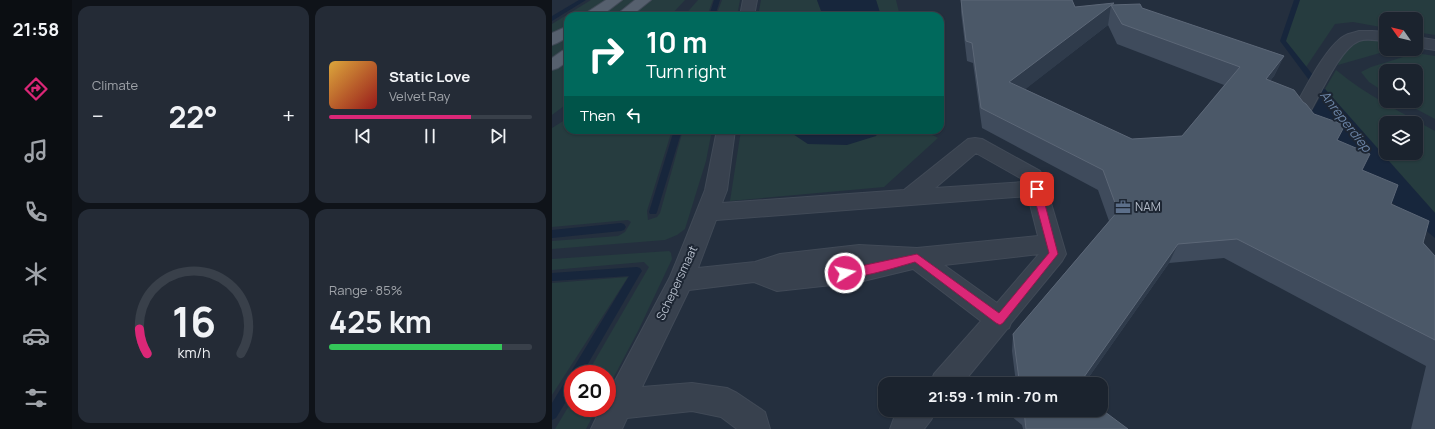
<!DOCTYPE html>
<html lang="en">
<head>
<meta charset="utf-8">
<style>
	:root { --surface:#1b232e; --page:#242b36; --text:#f1f3f6; --muted:#a0a4aa; --line:#39404a; --accent:#db2777 }
	body { margin:0; font-family:Manrope,sans-serif; background:var(--page); color:var(--text); height:100vh; display:flex; flex-direction:column; font-size:15px; white-space:nowrap }
	* { box-sizing:border-box; margin:0 }
	p { font-size:13px; color:var(--muted) }
	.icon { flex:none; width:22px; height:22px; fill:none; stroke:currentColor; stroke-width:2; stroke-linecap:round; stroke-linejoin:round }
	.map { position:relative; flex:1; overflow:hidden }
	.panel { display:flex; flex-direction:column; gap:6px; padding:6px; background:#0f1319; width:480px }
	.panel>* { flex:none }
	.guide { position:absolute; left:12px; top:12px; width:380px; height:122px; border-radius:12px; box-shadow:0 1px 3px #0004,0 0 0 1px var(--line); background:#00695c; color:#fff; overflow:hidden }
	.needle { width:26px; rotate:304deg }
	.controls { position:absolute; left:827px; top:12px; display:grid; gap:8px }
	.controls a { display:grid; place-items:center; width:44px; height:44px; border-radius:8px; background:var(--surface); box-shadow:0 1px 3px #0004,0 0 0 1px var(--line); font-size:20px }
	.speed { position:absolute; left:12px; top:365px; display:flex; gap:8px; font-size:20px; font-weight:700; text-align:center }
	.speed>* { display:grid; place-content:center; width:52px; height:52px; border-radius:50%; background:var(--surface); box-shadow:0 1px 3px #0004,0 0 0 1px var(--line); line-height:1 }
	.speed .limit { border:6px solid #d22; background:#fff; color:#111 }
	.pin { position:absolute; display:grid; place-items:center; width:34px; height:34px; color:#fff; margin:-17px; border-radius:8px; box-shadow:0 2px 6px #0006 }
	.me { position:absolute; width:44px; margin:-22px; rotate:81deg; stroke-linejoin:round; filter:drop-shadow(0 0 3px #0008) }
	.turn { display:flex; align-items:center; gap:14px; height:84px; padding:0 16px; font-size:18px }
	.turn .icon { width:52px; height:52px; stroke-width:2.5 }
	.turn b { display:block; font-size:28px; line-height:34px }
	.then { display:flex; align-items:center; height:38px; padding:0 16px; background:#0003; gap:8px; font-size:15px }
	.big { font-size:30px; font-weight:700; line-height:1.1 }
	.panel .widget { flex:1; display:flex; flex-direction:column; justify-content:center; gap:6px; min-width:0; padding:0 14px; border-radius:12px; background:var(--page) }
	.panel .dial { align-items:center; gap:0 }
	.dial svg { height:104px; overflow:visible; fill:none; stroke:var(--line); stroke-width:7; stroke-linecap:round; text-anchor:middle }
	.dial text { fill:var(--text); stroke:none }
	.song { display:flex; align-items:center; gap:12px }
	.cover { width:48px; height:48px; border-radius:6px; background:linear-gradient(135deg,hsl(40 70% 55%),hsl(0 70% 35%)) }
	.played { height:4px; border-radius:2px; background:linear-gradient(90deg,var(--accent) 70%,var(--line) 70%) }
	.keys { display:flex; justify-content:space-around; direction:ltr }
	.heat { display:flex; justify-content:space-between; align-items:center; font-size:22px; direction:ltr }
	.charge { height:6px; border-radius:3px; background:linear-gradient(90deg,#34c759 85%,var(--line) 0) }
	.panel .tiles { flex:1; display:grid; gap:6px; grid-template-columns:repeat(2,1fr) }
	.trip { position:absolute; left:326px; top:377px; width:230px; height:40px; border-radius:12px; background:var(--surface); box-shadow:0 1px 3px #0004,0 0 0 1px var(--line); font-weight:700; line-height:40px; text-align:center }
	main { display:flex; flex:1; min-height:0 }
	.menu { display:flex; flex-direction:column; width:72px; justify-content:space-around; align-items:center; background:#0b0e12; color:var(--muted) }
	.menu .icon { width:28px; height:28px }
	.menu .current { color:var(--accent) }
	.menu b { font-size:18px; color:var(--text) }
	.map>svg:first-child { display:block }
</style>
</head>
<body>
<main>
<nav class="menu">
<b>21:58</b>
<svg class="icon current" aria-label="directions" viewBox="0 0 24 24"><path d="M12 3l9 9-9 9-9-9zM9 14v-3h6M13 9l2 2-2 2"/></svg>
<svg class="icon" aria-label="music" viewBox="0 0 24 24"><path d="M9 18V5l10-2v13"/><circle cx="6" cy="18" r="3"/><circle cx="16" cy="16" r="3"/></svg>
<svg class="icon" aria-label="phone" viewBox="0 0 24 24"><path d="M5 4h4l2 5-3 2q2 4 5 5l2-3 5 2v4C11 20 4 13 5 4z"/></svg>
<svg class="icon" aria-label="climate" viewBox="0 0 24 24"><path d="M12 3v18M4 7l16 10M4 17L20 7"/></svg>
<svg class="icon" aria-label="car" viewBox="0 0 24 24"><path d="M5 17H2v-5l4-1 3-4h7l3 4 3 1v5h-3M9 17h6M6 11h13"/><circle cx="7" cy="17" r="2"/><circle cx="17" cy="17" r="2"/></svg>
<svg class="icon" aria-label="filters" viewBox="0 0 24 24"><path d="M4 7h16M4 17h16"/><circle cx="9" cy="7" r="2"/><circle cx="15" cy="17" r="2"/></svg>
</nav>
<section class="panel">
<div class="tiles">
<div class="widget"><p>Climate</p>
<div class="heat"><a>−</a><b class="big">22°</b><a>+</a></div>
</div>
<div class="widget">
<div class="song"><i class="cover"></i><div><b>Static Love</b><p>Velvet Ray</p></div></div>
<div class="played"></div>
<div class="keys"><svg class="icon" aria-label="previous" viewBox="0 0 24 24"><path d="M18 5L8 12l10 7zM5 5v14"/></svg><svg class="icon" aria-label="pause" viewBox="0 0 24 24"><path d="M8 5v14M16 5v14"/></svg><svg class="icon" aria-label="next" viewBox="0 0 24 24"><path d="M6 5l10 7-10 7zM19 5v14"/></svg></div>
</div>
<div class="widget dial"><svg viewBox="0 0 100 80">
<path d="M14 69A42 42 0 1 1 86 69"/>
<path d="M14 69A42 42 0 0 1 8 50" stroke="#db2777"/>
<text x="50" y="56" font-size="32" font-weight="700">16</text>
<text x="50" y="72" font-size="11">km/h</text>
</svg></div>
<div class="widget"><p>Range · 85%</p><b class="big">425 km</b><div class="charge"></div></div>
</div>
</section>
<div class="map">
<svg width="883" height="429" viewBox="0 0 883 429">
	<rect width="100%" height="100%" fill="#242f3e"/>
	<!-- green -->
	<g fill="#263c3f" fill-rule="evenodd">
		<polygon points="39,0 58,0 33,16 16,16 16,26 0,36 0,24"/>
		<polygon points="68,0 82,0 61,16 45,16"/>
		<polygon points="100,0 133,0 118,16 79,16"/>
		<polygon points="146,0 161,0 155,16 132,16"/>
		<polygon points="170,0 188,0 185,16 164,16"/>
		<polygon points="209,0 265,0 271,16 206,16"/>
		<polygon points="324,0 344,0 348,16 329,16"/>
		<polygon points="747,0 883,0 883,35 864,32 864,19 834,19 834,28 801,22 783,24 754,67 731,41"/>
		<polygon points="16,36 16,47 0,57 0,46"/>
		<path d="M 819,38 L 834,40 L 834,49 L 842,49 L 786,65 C 794,43 797,41 819,38 Z"/>
		<polygon points="864,53 883,56 883,119 849,101 864,101 864,71 834,71 834,93 817,82 809,72 819,67"/>
		<polygon points="16,61 16,103 0,115 0,71"/>
		<path d="M 784,70 C 814,95 849,112 883,131 L 883,213 L 773,89 ZM 834,123 L 864,123 L 864,153 L 834,153 Z"/>
		<polygon points="16,118 16,130 120,130 95,211 96,220 105,217 108,213 131,130 160,130 154,161 133,229 125,235 113,240 0,249 0,241 66,236 73,232 79,222 76,220 0,227 0,128"/>
		<polygon points="189,130 235,130 256,144 324,136 327,130 371,130 386,138 332,187 178,201"/>
		<polygon points="117,251 119,253 120,259 86,331 55,390 55,374 35,374 97,267 92,262 0,270 0,259"/>
		<polygon points="76,277 0,395 0,283"/>
		<polygon points="21,399 21,408 45,408 34,429 3,429"/>
	</g>
	<!-- water -->
	<g fill="#17263c">
		<polygon points="265,0 324,0 329,16 271,16"/>
		<polygon points="773,89 883,213 883,238 750,128"/>
		<polygon points="235,130 327,130 324,136 295,145 256,144"/>
	</g>
	<g fill="none" stroke-linecap="round" stroke-linejoin="round">
		<!-- stream -->
		<g fill="#17263c" fill-rule="evenodd">
			<polygon points="27,0 34,0 0,21 0,16"/>
			<polygon points="162,0 168,0 163,16 157,16"/>
			<polygon points="742,0 748,0 734,41 780,99 780,103 774,103 728,41"/>
			<polygon points="122,130 130,130 105,212 104,214 98,214 97,212"/>
			<polygon points="69,223 72,224 74,227 72,230 69,231 0,238 0,230"/>
			<polygon points="85,267 88,268 90,271 88,274 30,374 21,374 21,390 4,418 0,420 0,403 77,276 0,281 0,273"/>
		</g>
		<!-- minor casing -->
		<g stroke="#414a57" stroke-width="2">
			<g id="minor">
				<polygon points="191,0 205,0 202,16 188,16"/>
				<path d="M 807,31 L 820,31 L 834,32 L 834,42 C 825,40 815,38 807,41 C 786,49 765,103 752,122 L 746,124 L 740,122 L 737,118 C 749,97 772,48 792,36 C 797,33 802,33 807,31 Z"/>
				<polygon points="864,37 883,40 883,50 864,47"/>
				<path d="M 165,130 L 183,130 L 175,190 L 170,203 L 352,190 L 416,139 L 423,138 L 430,139 L 488,171 L 491,176 L 514,254 L 510,261 L 459,323 L 457,328 L 455,329 L 410,384 L 378,384 L 382,374 L 429,321 L 361,269 L 307,282 L 225,291 L 202,282 L 137,290 L 90,387 L 140,383 L 175,388 L 185,393 L 213,412 L 218,429 L 185,429 L 169,417 L 140,411 L 75,418 L 70,429 L 39,429 L 49,408 L 55,408 L 56,394 L 118,277 L 132,243 L 153,190 ZM 424,153 L 472,180 L 472,182 L 383,188 ZM 476,196 L 486,236 L 365,248 L 307,245 L 228,254 L 203,262 L 146,268 L 164,220 ZM 487,254 L 445,303 L 392,265 Z"/>
				<polygon points="350,410 384,410 379,420 372,429 338,429 342,418"/>
			</g>
		</g>
		<!-- major casing -->
		<g stroke="#414a57" stroke-width="2">
			<g id="major">
				<polygon points="54,0 70,0 49,16 32,16 34,13"/>
				<polygon points="83,0 99,0 79,16 63,16"/>
				<polygon points="16,26 16,37 5,43 0,45 0,33"/>
				<polygon points="16,49 16,61 6,68 0,70 0,58 10,51"/>
			</g>
		</g>
		<!-- minor -->
		<use href="#minor" fill="#38414e" fill-rule="evenodd"/>
		<!-- major -->
		<use href="#major" fill="#56606e" fill-rule="evenodd"/>
	</g>
	<!-- wall -->
	<g fill="#3f4b5c" fill-rule="evenodd">
		<path d="M 409,0 L 520,0 L 523,7 L 562,5 L 590,8 L 732,56 L 722,76 L 718,81 L 751,102 L 785,140 L 883,256 L 883,429 L 859,429 L 874,366 L 672,258 L 617,263 L 532,384 L 463,384 L 464,383 L 460,351 L 461,334 L 557,221 L 546,190 L 430,128 L 421,63 L 415,61 L 409,12 ZM 556,25 L 565,44 L 672,85 L 630,136 L 580,139 L 473,89 Z"/>
		<polygon points="453,410 549,410 576,429 471,429 470,425 453,411"/>
	</g>
	<!-- shaded-wall -->
	<g fill="#2f3b4b">
		<polygon points="562,3 561,8 559,5 556,25 457,102 457,82"/>
		<polygon points="732,56 722,76 704,100 714,79"/>
		<polygon points="626,244 617,263 532,384 527,384"/>
	</g>
	<!-- building -->
	<g fill="#4b5868" stroke="#5c6777">
		<polygon points="409,0 520,0 523,7 562,3 457,82 580,139 630,136 688,67 570,24 559,5 588,4 590,8 732,56 714,79 742,90 751,102 754,104 762,114 793,125 785,140 818,154 810,170 846,185 839,204 877,221 871,243 883,256 883,340 685,239 626,244 527,384 463,384 467,379 461,334 566,211 551,170 429,108 420,43 414,41"/>
		<polygon points="549,409 576,429 474,429 472,411 470,410 549,410"/>
	</g>
	<!-- route -->
	<path fill="#db2777" stroke="#8e194d" d="M 485,185 L 489,189 L 506,254 L 451,323 L 448,325 L 444,323 L 363,262 C 348,266 303,281 290,276 L 288,273 L 290,270 L 365,254 L 447,313 L 497,253 L 480,189 Z"/>
	<!-- icons -->
	<defs>
		<g id="office-bare" transform="scale(1.2)"><path d="M-6-3h4V-5.5h4V-3h4V5H-6ZM-1-4.5V-3h2v-1.5ZM-6 0V1H6V0Z" fill="#5c6f8a" stroke="#1d2633" stroke-width="2.5" paint-order="stroke"/></g>
	</defs>
	<g fill-rule="evenodd">
		<use href="#office-bare" x="571" y="207"/>
	</g>
	<g text-anchor="middle" stroke-width="4" stroke-linejoin="round" paint-order="stroke">
		<!-- poi labels -->
		<g font-size="12" fill="#b4bcc9" stroke="#1d2633" text-anchor="start">
			<text x="583" y="211">NAM</text>
		</g>
		<!-- street labels -->
		<g font-size="12" fill="#b4bcc9" stroke="#1d2633">
			<text transform="translate(125 283) rotate(-65)" y="4">Schepersmaat</text>
		</g>
		<!-- water labels -->
		<g font-size="13" font-style="italic" fill="#6d86a8" stroke="#1d2633">
			<text transform="translate(794 121) rotate(52)" y="5">Anreperdiep</text>
		</g>
	</g>
</svg>
<div class="controls">
<a><svg class="needle" viewBox="-14 -14 28 28"><path d="M0-13l5 13h-10z" fill="#e53935"/><path d="M0 13l5-13h-10z" fill="#a0a4aa"/></svg></a>
<a><svg class="icon" aria-label="search" viewBox="0 0 24 24"><circle cx="10" cy="10" r="6"/><path d="M15 15l6 6"/></svg></a>
<a><svg class="icon" aria-label="layers" viewBox="0 0 24 24"><path d="M12 4l9 5-9 5-9-5zM3 14l9 5 9-5"/></svg></a>
</div>
<div class="speed"><div class="limit">20</div></div>
<div class="pin" style="left:485px;top:189px;background:#d93025"><svg class="icon" aria-label="arrive" viewBox="0 0 24 24"><path d="M6 21V4h12l-3 4 3 4H6"/></svg></div>
<svg class="me" style="left:293px;top:273px" viewBox="-20 -20 40 40"><circle r="17" fill="#db2777" stroke="#fff" stroke-width="3"/><path d="M0-11L8 9 0 5-8 9z" fill="#fff"/></svg>
<div class="trip">21:59 · 1 min · 70 m</div>
<div class="guide">
<div class="turn"><svg class="icon" aria-label="right" viewBox="0 0 24 24"><path d="M7 20v-9h11M14 6l5 5-5 5"/></svg><div><b>10 m</b>Turn right</div></div>
<div class="then">Then<svg class="icon" aria-label="left" viewBox="0 0 24 24"><path d="M17 20v-9H6M10 6l-5 5 5 5"/></svg></div>
</div>
</div>
</main>
</body>
</html>
